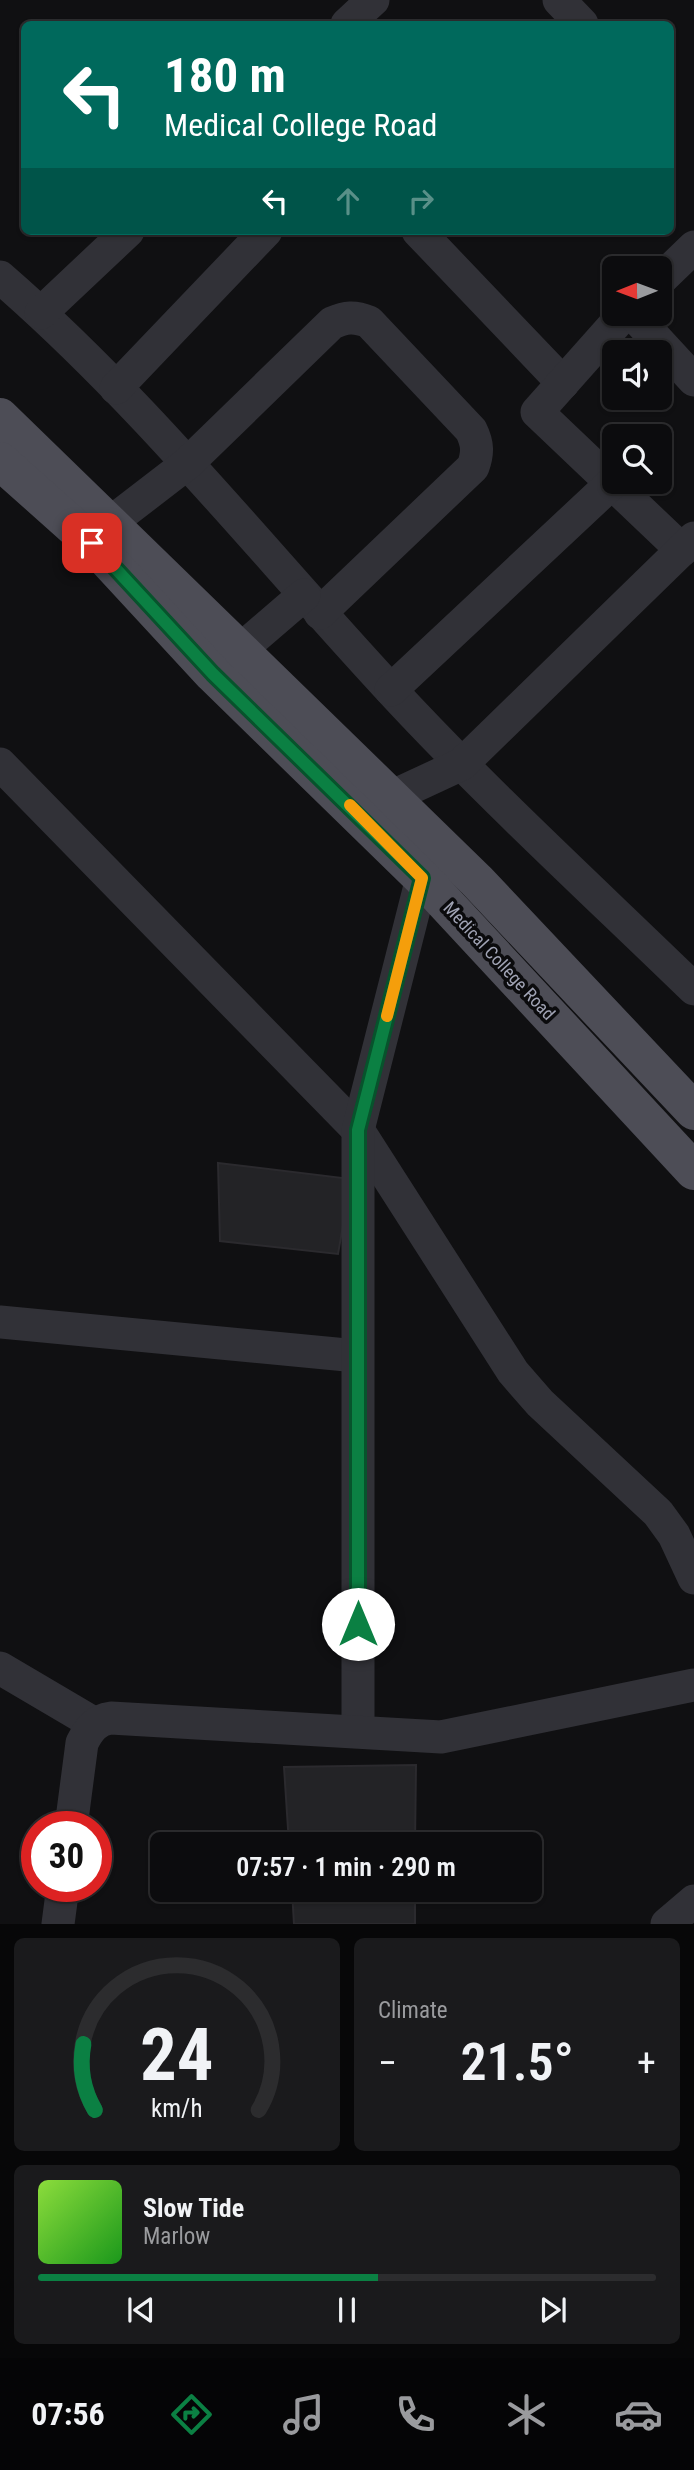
<!DOCTYPE html>
<html lang="en">
<head>
<meta charset="utf-8">
<style>
	:root { --surface:#0c0c0e; --page:#1a1a1c; --text:#f1f3f6; --muted:#9a9b9e; --line:#2c2c2e; --accent:#0b8043 }
	body { margin:0; font-family:"Roboto Condensed",sans-serif; background:var(--page); color:var(--text); height:100vh; display:flex; flex-direction:column; font-size:26px; white-space:nowrap }
	* { box-sizing:border-box; margin:0 }
	p { font-size:23px; color:var(--muted) }
	.icon { flex:none; width:38px; height:38px; fill:none; stroke:currentColor; stroke-width:2; stroke-linecap:round; stroke-linejoin:round }
	.map { position:relative; height:1924px; overflow:hidden }
	.drawer { display:flex; flex-direction:column; gap:14px; padding:14px; background:#070708; flex:1 }
	.drawer>* { flex:none }
	.guide { position:absolute; left:21px; top:21px; width:653px; height:214px; border-radius:10px; box-shadow:0 2px 5px #0004,0 0 0 2px var(--line); background:#00695c; color:#fff; overflow:hidden }
	.needle { width:46px; rotate:269deg }
	.fabs { position:absolute; left:602px; top:256px; display:grid; gap:14px }
	.fabs a { display:grid; place-items:center; width:70px; height:70px; border-radius:10px; background:var(--surface); box-shadow:0 2px 5px #0004,0 0 0 2px var(--line); font-size:35px }
	.speed { position:absolute; left:21px; top:1811px; display:flex; gap:14px; font-size:35px; font-weight:700; text-align:center }
	.speed>* { display:grid; place-content:center; width:91px; height:91px; border-radius:50%; background:var(--surface); box-shadow:0 2px 5px #0004,0 0 0 2px var(--line); line-height:1 }
	.speed .limit { border:10px solid #d22; background:#fff; color:#111 }
	.pin { position:absolute; display:grid; place-items:center; width:60px; height:60px; color:#fff; margin:-30px; border-radius:14px; box-shadow:0 4px 10px #0006 }
	.me { position:absolute; width:77px; margin:-38px; rotate:0deg; stroke-linejoin:round; filter:drop-shadow(0 0 5px #0008) }
	.turn { display:flex; align-items:center; gap:24px; height:147px; padding:0 28px; font-size:32px }
	.turn .icon { width:91px; height:91px; stroke-width:2.5 }
	.turn b { display:block; font-size:49px; line-height:60px }
	.lanes { display:flex; align-items:center; height:66px; padding:0 28px; background:#0003; justify-content:center; gap:35px; direction:ltr }
	.lanes .off { opacity:.35 }
	.big { font-size:52px; font-weight:600; line-height:1.1 }
	.drawer .widget { flex:1; display:flex; flex-direction:column; justify-content:center; gap:10px; min-width:0; padding:0 24px; border-radius:10px; background:var(--page) }
	.drawer .dial { align-items:center; gap:0 }
	.dial svg { height:182px; overflow:visible; fill:none; stroke:var(--line); stroke-width:7; stroke-linecap:round; text-anchor:middle }
	.dial text { fill:var(--text); stroke:none }
	.song { display:flex; align-items:center; gap:21px }
	.cover { width:84px; height:84px; border-radius:10px; background:linear-gradient(135deg,hsl(90 70% 55%),hsl(120 70% 35%)) }
	.played { height:7px; border-radius:4px; background:linear-gradient(90deg,var(--accent) 55%,var(--line) 55%) }
	.keys { display:flex; justify-content:space-around; direction:ltr }
	.heat { display:flex; justify-content:space-between; align-items:center; font-size:38px; direction:ltr }
	.drawer .tiles { flex:1; display:grid; gap:14px; grid-template-columns:1fr 1fr }
	.widget:last-child { grid-column:span 2 }
	.trip { position:absolute; left:150px; top:1832px; width:392px; height:70px; border-radius:10px; background:var(--surface); box-shadow:0 2px 5px #0004,0 0 0 2px var(--line); font-weight:600; line-height:70px; text-align:center }
	.dock { display:flex; height:112px; justify-content:space-around; align-items:center; background:#050506; color:var(--muted) }
	.dock .icon { width:49px; height:49px }
	.dock .on { color:var(--accent) }
	.dock b { font-size:32px; color:var(--text) }
	.map>svg:first-child { display:block }
</style>
</head>
<body>
<div class="map">
<svg width="694" height="1924" viewBox="0 0 694 1924">
	<rect width="100%" height="100%" fill="#101012"/>
	<!-- building -->
	<g fill="#232326" stroke="#2b2a2e" stroke-width="2">
		<polygon points="218,1163 351,1179 338,1254 220,1241"/>
		<polygon points="416,1765 415,1844 289,1844 284,1767"/>
		<polygon points="292,1890 415,1890 415,1924 294,1924"/>
	</g>
	<g fill="none" stroke-linecap="round" stroke-linejoin="round">
		<!-- street -->
		<g stroke="#313137" stroke-width="33">
			<polyline points="559,0 582,24"/>
			<polyline points="347,24 373,0"/>
			<polyline points="418,231 563,383"/>
			<path d="M 0,277 C 143,401 261,550 389,688 C 486,793 592,890 694,989"/>
			<polyline points="660,280 694,247"/>
			<polyline points="41,313 128,231"/>
			<polyline points="625,313 537,412 682,550"/>
			<polyline points="632,313 694,380"/>
			<polyline points="116,388 266,231"/>
			<path d="M 110,523 L 188,463 L 332,323 C 346,317 354,316 369,322 L 471,430 C 478,444 478,453 473,467 L 320,613"/>
			<polyline points="240,650 304,595"/>
			<polyline points="391,690 612,483"/>
			<polyline points="0,764 358,1130 513,1372 540,1403 658,1513 674,1535 694,1578"/>
			<polyline points="391,797 462,764 694,538"/>
			<polyline points="0,1322 357,1356"/>
			<polyline points="0,1668 95,1724"/>
			<polyline points="358,1731 358,1130 422,878"/>
			<path d="M 71,1827 L 82,1743 C 89,1729 96,1720 111,1718 L 441,1737 L 694,1685"/>
			<polyline points="58,1924 63,1886"/>
			<polyline points="667,1924 694,1901"/>
		</g>
		<!-- primary -->
		<g stroke="#4d4d56" stroke-width="38">
			<polyline points="0,417 477,881 694,1111"/>
			<polyline points="0,461 92,543 213,674 422,878 694,1171"/>
		</g>
	</g>
	<g fill="none" stroke-linecap="round" stroke-linejoin="round">
		<!-- route casing -->
		<g stroke="#07532c" stroke-width="18">
			<polyline id="route" points="92,543 213,674 422,878 358,1130 358,1624"/>
		</g>
		<!-- route -->
		<use href="#route" stroke="#0b8043" stroke-width="12"/>
		<!-- slow -->
		<polyline stroke="#f59e0b" stroke-width="12" points="350,805 422,878 387,1016"/>
	</g>
	<g text-anchor="middle" stroke-width="7" stroke-linejoin="round" paint-order="stroke">
		<!-- street labels -->
		<g font-size="18" fill="#a0a3b4" stroke="#0b0b0d">
			<text transform="translate(499 961) rotate(47)" y="6">Medical College Road</text>
		</g>
	</g>
</svg>
<div class="fabs">
<a><svg class="needle" viewBox="-14 -14 28 28"><path d="M0-13l5 13h-10z" fill="#e53935"/><path d="M0 13l5-13h-10z" fill="#9a9b9e"/></svg></a>
<a><svg class="icon" aria-label="sound" viewBox="0 0 24 24"><path d="M4 9h4l5-4v14l-5-4H4zM17 9q2 3 0 6"/></svg></a>
<a><svg class="icon" aria-label="search" viewBox="0 0 24 24"><circle cx="10" cy="10" r="6"/><path d="M15 15l6 6"/></svg></a>
</div>
<div class="speed"><div class="limit">30</div></div>
<div class="pin" style="left:92px;top:543px;background:#d93025"><svg class="icon" aria-label="arrive" viewBox="0 0 24 24"><path d="M6 21V4h12l-3 4 3 4H6"/></svg></div>
<svg class="me" style="left:358px;top:1624px" viewBox="-20 -20 40 40"><circle r="19" fill="#fff"/><path d="M0-13L10 11 0 6-10 11z" fill="#0b8043"/></svg>
<div class="trip">07:57 · 1 min · 290 m</div>
<div class="guide">
<div class="turn"><svg class="icon" aria-label="left" viewBox="0 0 24 24"><path d="M17 20v-9H6M10 6l-5 5 5 5"/></svg><div><b>180 m</b>Medical College Road</div></div>
<div class="lanes"><svg class="icon" aria-label="left" viewBox="0 0 24 24"><path d="M17 20v-9H6M10 6l-5 5 5 5"/></svg><svg class="icon off" aria-label="ahead" viewBox="0 0 24 24"><path d="M12 20V5M6 11l6-6 6 6"/></svg><svg class="icon off" aria-label="right" viewBox="0 0 24 24"><path d="M7 20v-9h11M14 6l5 5-5 5"/></svg></div>
</div>
</div>
<section class="drawer">
<div class="tiles">
<div class="widget dial"><svg viewBox="0 0 100 80">
<path d="M14 69A42 42 0 1 1 86 69"/>
<path d="M14 69A42 42 0 0 1 9 40" stroke="#0b8043"/>
<text x="50" y="56" font-size="32" font-weight="700">24</text>
<text x="50" y="72" font-size="11">km/h</text>
</svg></div>
<div class="widget"><p>Climate</p>
<div class="heat"><a>−</a><b class="big">21.5°</b><a>+</a></div>
</div>
<div class="widget">
<div class="song"><i class="cover"></i><div><b>Slow Tide</b><p>Marlow</p></div></div>
<div class="played"></div>
<div class="keys"><svg class="icon" aria-label="previous" viewBox="0 0 24 24"><path d="M18 5L8 12l10 7zM5 5v14"/></svg><svg class="icon" aria-label="pause" viewBox="0 0 24 24"><path d="M8 5v14M16 5v14"/></svg><svg class="icon" aria-label="next" viewBox="0 0 24 24"><path d="M6 5l10 7-10 7zM19 5v14"/></svg></div>
</div>
</div>
</section>
<nav class="dock">
<b>07:56</b>
<svg class="icon on" aria-label="directions" viewBox="0 0 24 24"><path d="M12 3l9 9-9 9-9-9zM9 14v-3h6M13 9l2 2-2 2"/></svg>
<svg class="icon" aria-label="music" viewBox="0 0 24 24"><path d="M9 18V5l10-2v13"/><circle cx="6" cy="18" r="3"/><circle cx="16" cy="16" r="3"/></svg>
<svg class="icon" aria-label="phone" viewBox="0 0 24 24"><path d="M5 4h4l2 5-3 2q2 4 5 5l2-3 5 2v4C11 20 4 13 5 4z"/></svg>
<svg class="icon" aria-label="climate" viewBox="0 0 24 24"><path d="M12 3v18M4 7l16 10M4 17L20 7"/></svg>
<svg class="icon" aria-label="car" viewBox="0 0 24 24"><path d="M5 17H2v-5l4-1 3-4h7l3 4 3 1v5h-3M9 17h6M6 11h13"/><circle cx="7" cy="17" r="2"/><circle cx="17" cy="17" r="2"/></svg>
</nav>
</body>
</html>
